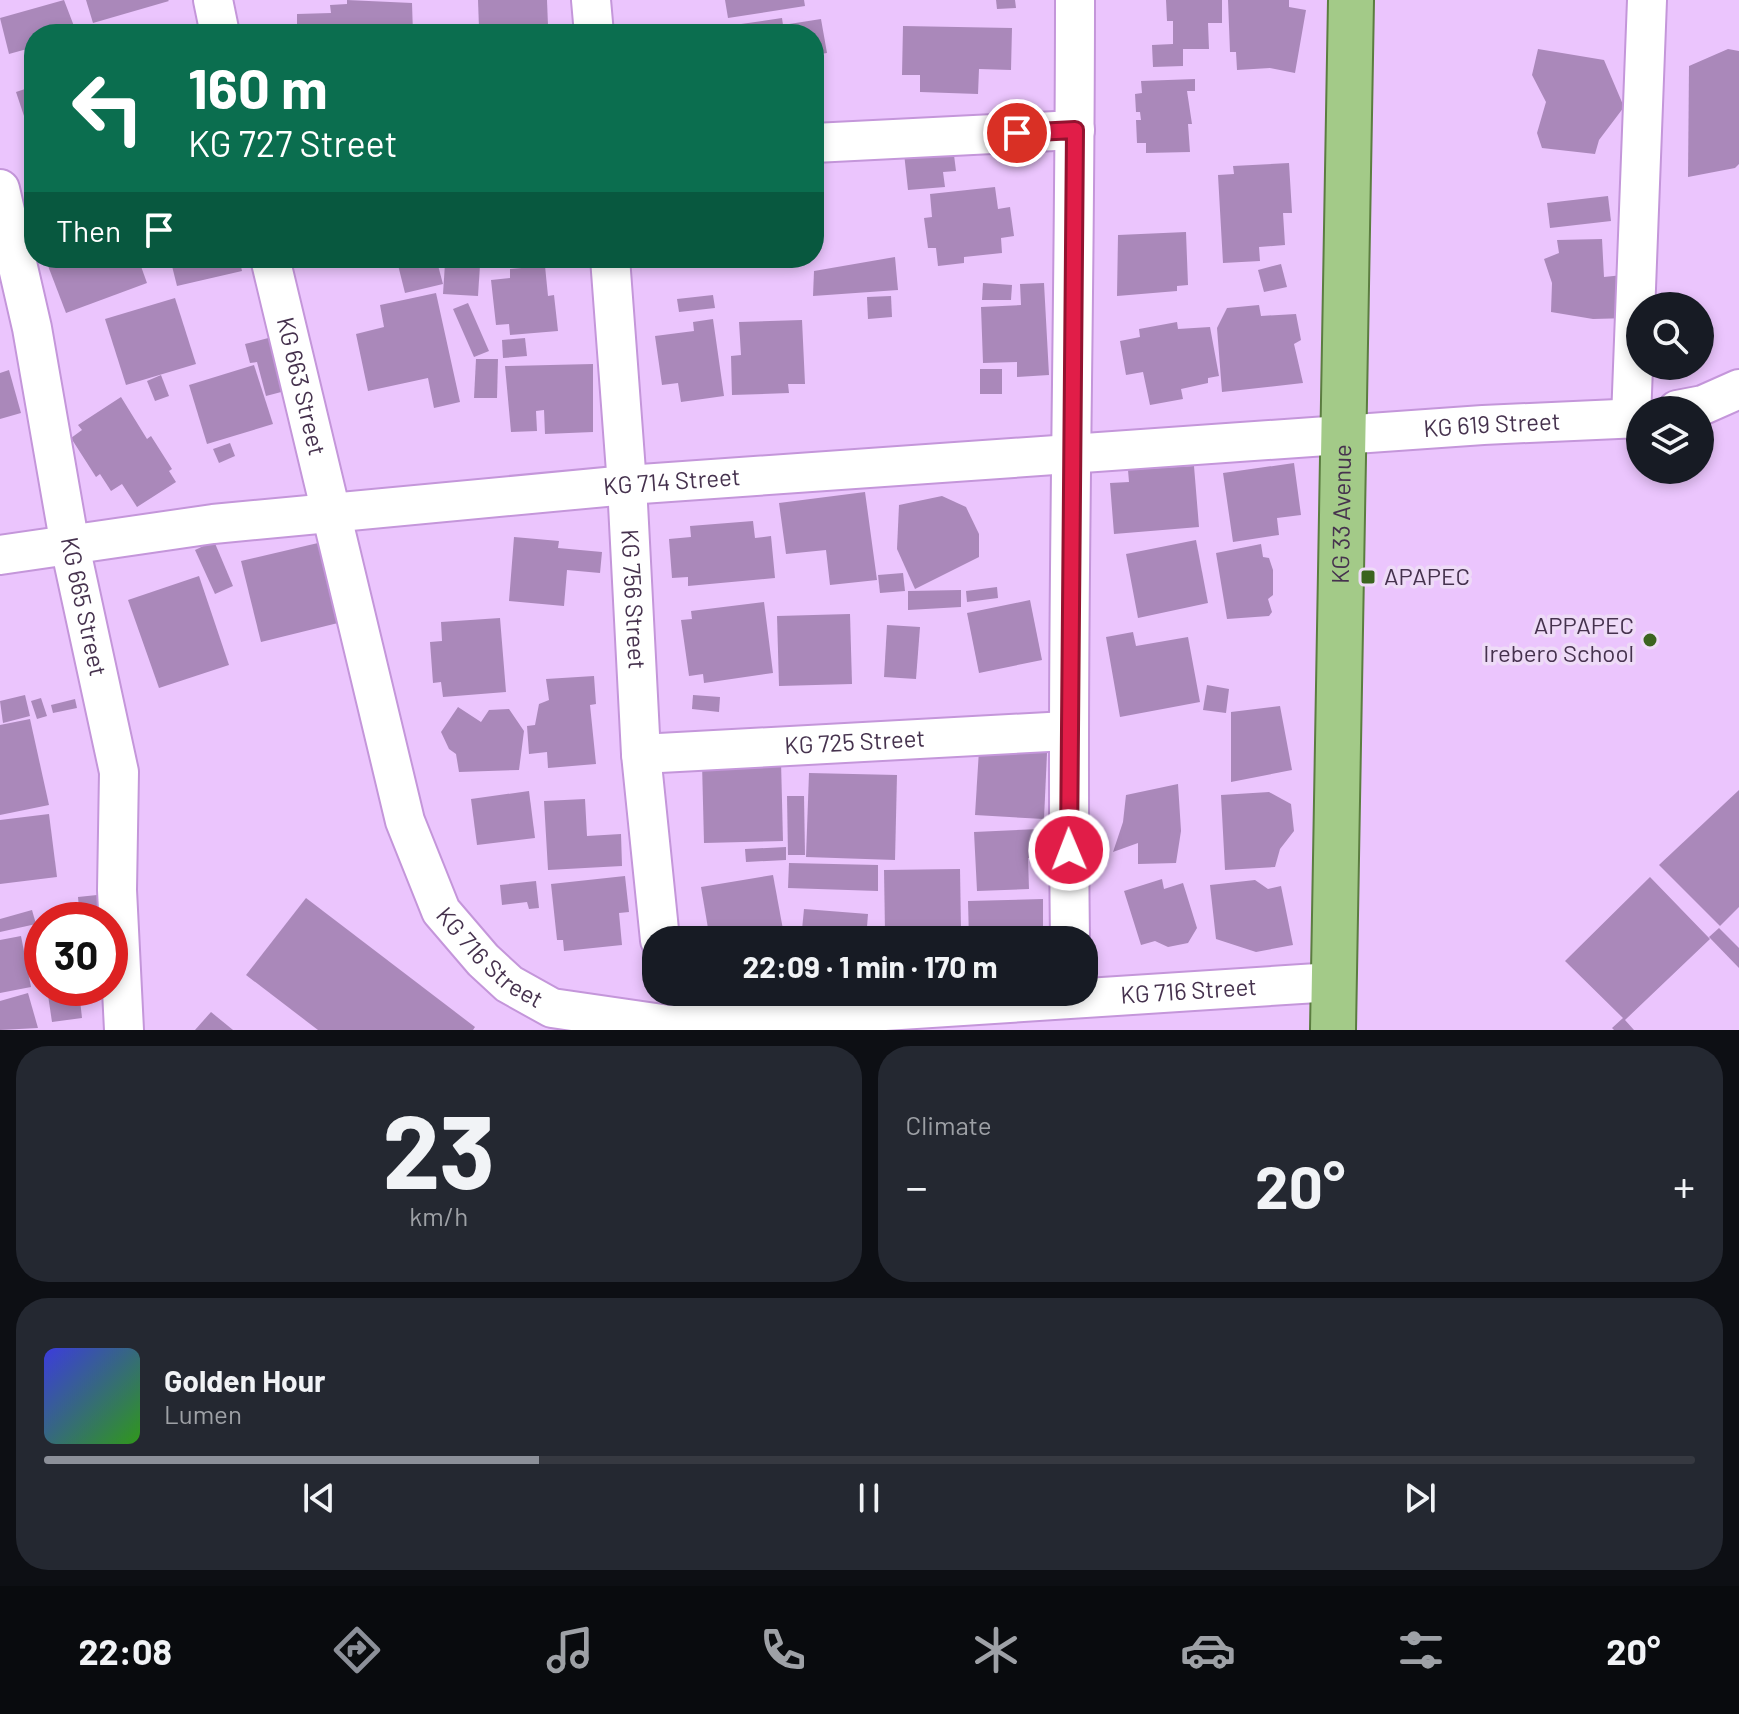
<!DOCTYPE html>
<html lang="en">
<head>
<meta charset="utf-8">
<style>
	:root { --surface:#171b24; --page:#242831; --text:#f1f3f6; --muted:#9ea1a6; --line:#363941; --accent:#8c9099 }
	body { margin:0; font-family:Barlow,sans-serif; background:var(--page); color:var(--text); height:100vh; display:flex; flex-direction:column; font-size:30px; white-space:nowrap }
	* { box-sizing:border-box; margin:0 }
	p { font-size:26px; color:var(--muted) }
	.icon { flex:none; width:44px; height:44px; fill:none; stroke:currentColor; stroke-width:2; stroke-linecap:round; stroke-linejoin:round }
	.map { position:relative; height:1030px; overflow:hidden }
	.drawer { display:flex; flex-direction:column; gap:16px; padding:16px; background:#0d0f14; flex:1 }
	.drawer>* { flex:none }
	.top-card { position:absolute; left:24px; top:24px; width:800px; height:244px; border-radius:32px; box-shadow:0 4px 12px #0003; background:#0b6e4f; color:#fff; overflow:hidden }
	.tools { position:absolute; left:1626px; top:292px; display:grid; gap:16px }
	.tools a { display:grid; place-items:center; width:88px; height:88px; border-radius:50%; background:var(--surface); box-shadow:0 4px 12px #0003; font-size:40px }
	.speed { position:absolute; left:24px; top:902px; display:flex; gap:16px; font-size:40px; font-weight:700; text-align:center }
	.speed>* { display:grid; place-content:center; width:104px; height:104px; border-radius:50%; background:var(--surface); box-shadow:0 4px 12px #0003; line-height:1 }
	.speed .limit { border:12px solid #d22; background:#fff; color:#111 }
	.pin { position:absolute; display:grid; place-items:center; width:68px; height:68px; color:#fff; margin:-34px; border:4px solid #fff; border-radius:50%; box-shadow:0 2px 8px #0007 }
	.me { position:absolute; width:88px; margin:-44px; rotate:359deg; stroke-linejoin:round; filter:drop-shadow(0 0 6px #0008) }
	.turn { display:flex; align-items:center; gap:28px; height:168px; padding:0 32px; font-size:36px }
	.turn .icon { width:104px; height:104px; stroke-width:2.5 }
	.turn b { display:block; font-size:56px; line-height:68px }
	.then { display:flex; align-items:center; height:76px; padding:0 32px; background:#0003; gap:16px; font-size:30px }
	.big { font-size:60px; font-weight:700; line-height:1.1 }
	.drawer .card { flex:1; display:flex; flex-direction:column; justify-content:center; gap:12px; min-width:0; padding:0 28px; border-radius:32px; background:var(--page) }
	.drawer .dial { align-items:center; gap:0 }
	.dial b { font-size:104px; line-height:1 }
	.song { display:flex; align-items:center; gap:24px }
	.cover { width:96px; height:96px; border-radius:12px; background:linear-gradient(135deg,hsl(240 70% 55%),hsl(110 70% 35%)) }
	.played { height:8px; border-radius:4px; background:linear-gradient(90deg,var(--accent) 30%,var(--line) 30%) }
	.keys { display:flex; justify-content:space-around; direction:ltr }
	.heat { display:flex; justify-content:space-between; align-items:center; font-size:44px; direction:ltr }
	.drawer .tiles { flex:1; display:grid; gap:16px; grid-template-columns:1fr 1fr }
	.card:last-child { grid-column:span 2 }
	.trip { position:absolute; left:642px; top:926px; width:456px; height:80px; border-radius:32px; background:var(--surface); box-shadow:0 4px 12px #0003; font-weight:700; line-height:80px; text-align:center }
	.tabs { display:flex; height:128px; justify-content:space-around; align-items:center; background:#090b0e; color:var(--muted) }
	.tabs .icon { width:56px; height:56px }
	.tabs .selected { color:var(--accent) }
	.tabs b { font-size:36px; color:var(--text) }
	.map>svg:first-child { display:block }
</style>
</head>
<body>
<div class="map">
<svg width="1739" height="1030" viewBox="0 0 1739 1030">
	<rect width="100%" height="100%" fill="#ebc5fd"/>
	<!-- building -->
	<g fill="#aa88ba">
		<polygon points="64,0 77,34 34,34 34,47 9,54 0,18"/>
		<polygon points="86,0 168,0 169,1 93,23"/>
		<polygon points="347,0 412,3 413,34 297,34 297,14 331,13 330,5 347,4"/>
		<polygon points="478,0 547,0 548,26 479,28"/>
		<polygon points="725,0 804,0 805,6 728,18"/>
		<polygon points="996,0 1015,0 1016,8 997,9"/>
		<polygon points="1166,0 1222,0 1222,23 1208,23 1209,49 1183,49 1183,66 1153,67 1152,45 1173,44 1173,21 1167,21"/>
		<polygon points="1228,0 1289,0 1289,7 1306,10 1295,73 1270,68 1237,70 1236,52 1230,52"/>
		<polygon points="782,18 783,25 821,19 827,53 814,55 814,34 735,34 734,25"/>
		<polygon points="903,26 1012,28 1011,70 979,69 978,94 920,92 920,75 902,75"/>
		<polygon points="1538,49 1604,60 1624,107 1599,140 1595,154 1542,148 1537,133 1546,102 1532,75"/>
		<polygon points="1728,49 1739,51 1739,164 1735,168 1688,177 1689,66"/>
		<polygon points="1195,79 1195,91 1187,91 1192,124 1188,124 1190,152 1146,153 1146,143 1137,143 1136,120 1141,120 1140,112 1136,112 1135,94 1142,93 1141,81"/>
		<polygon points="34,86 34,123 27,125 16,92"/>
		<polygon points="953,147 956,171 943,172 945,187 908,190 904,153"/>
		<polygon points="1289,163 1292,213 1283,213 1285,245 1259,247 1260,261 1223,263 1218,175 1234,174 1233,166"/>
		<polygon points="995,187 998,209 1010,207 1014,236 1001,238 1002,253 964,257 964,263 938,266 936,248 928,248 924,218 932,217 930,194"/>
		<polygon points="1608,196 1611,221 1550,228 1547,203"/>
		<polygon points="1186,232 1188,285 1177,286 1177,291 1117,296 1118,235"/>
		<polygon points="1602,239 1604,277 1623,275 1630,318 1593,319 1551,312 1552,283 1544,259 1559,253 1557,240"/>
		<polygon points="895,257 898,290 813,296 814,271"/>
		<polygon points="45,258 138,258 147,283 66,313"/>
		<polygon points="170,258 239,258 242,271 177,286"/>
		<polygon points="436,258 443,284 405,293 398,265"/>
		<rect x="744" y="258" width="34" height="9"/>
		<polygon points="445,263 480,265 478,296 443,294"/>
		<polygon points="1281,264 1287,287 1264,292 1258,270"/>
		<polygon points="545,266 548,296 554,295 558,331 510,335 509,324 496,325 491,280 510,278 510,269"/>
		<polygon points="983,283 1012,285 1011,300 982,300"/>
		<polygon points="1044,283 1049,375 1017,377 1017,362 983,363 981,307 1021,305 1020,284"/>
		<polygon points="436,293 460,402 434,408 428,378 368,391 356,334 384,327 380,305"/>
		<polygon points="713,295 715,308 679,312 677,299"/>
		<polygon points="891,296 892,317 868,319 867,297"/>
		<polygon points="175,298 196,364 126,385 105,319"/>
		<polygon points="468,303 489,351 474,357 453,309"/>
		<polygon points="1259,305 1261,316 1296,314 1301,340 1294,344 1303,383 1222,392 1217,328 1227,308"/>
		<polygon points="713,319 724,396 681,402 678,383 662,385 655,336 694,331 693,322"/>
		<polygon points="802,320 805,384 788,384 789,393 732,395 731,356 741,355 739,322"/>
		<polygon points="1177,322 1178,329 1210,327 1219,376 1208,378 1208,383 1181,389 1183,399 1150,405 1143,372 1126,375 1120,341 1140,337 1139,329"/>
		<polygon points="276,336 285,391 266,396 257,362 250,363 245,344"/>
		<polygon points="525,338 527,356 503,358 502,340"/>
		<polygon points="476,359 498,359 497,398 474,398"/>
		<polygon points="593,364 593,432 545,434 544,410 536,411 537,431 511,432 505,366"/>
		<polygon points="254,365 273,424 207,444 189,385"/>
		<rect x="980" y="369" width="22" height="25"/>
		<polygon points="9,370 21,413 0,419 0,373"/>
		<polygon points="161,375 169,396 155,401 147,381"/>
		<polygon points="121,397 147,439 151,436 172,469 169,471 176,482 137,507 122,484 111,491 100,474 96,477 71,438 82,430 78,425"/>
		<polygon points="230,443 235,456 219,463 213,449"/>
		<polygon points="1294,463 1301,515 1277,518 1279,535 1233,542 1223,473"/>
		<polygon points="1194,466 1199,527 1114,534 1110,483 1129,482 1128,470"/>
		<polygon points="865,492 877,580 830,585 826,550 786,554 779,503"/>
		<polygon points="942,496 966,507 979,534 979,557 915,589 897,549 899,505"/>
		<polygon points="753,521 755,538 771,536 775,578 688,586 688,577 672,578 669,539 691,537 690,526"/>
		<polygon points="514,537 559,541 558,548 602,552 600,573 567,570 564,606 509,601"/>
		<polygon points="1196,540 1208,603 1138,618 1126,554"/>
		<polygon points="214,541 233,586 215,594 195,550"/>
		<polygon points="318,543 338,623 261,642 241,561"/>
		<polygon points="1261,544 1263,557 1269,558 1273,570 1273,595 1268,599 1272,612 1269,616 1227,619 1216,553"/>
		<polygon points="903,573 905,591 880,593 878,575"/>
		<polygon points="199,576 229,665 159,688 128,600"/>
		<polygon points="997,587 998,598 967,602 966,591"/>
		<polygon points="961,590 961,607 908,610 908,591"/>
		<polygon points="1030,600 1042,660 979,673 967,613"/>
		<polygon points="764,602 773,673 704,683 703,674 689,676 681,620 692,619 691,611"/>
		<polygon points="850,614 852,684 779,686 777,616"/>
		<polygon points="500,618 506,692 443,697 441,682 433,683 430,642 442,641 441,622"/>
		<polygon points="887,625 920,627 916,679 884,677"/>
		<polygon points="1133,632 1136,646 1188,637 1200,702 1120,717 1106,637"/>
		<polygon points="594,676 596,704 590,705 596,764 548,768 547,752 529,754 527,726 535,725 539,704 549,700 546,679"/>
		<polygon points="1207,685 1229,689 1226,713 1203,710"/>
		<polygon points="25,695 30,716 3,723 0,701"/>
		<polygon points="693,695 720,697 719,712 692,709"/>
		<polygon points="41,698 47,716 37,719 31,701"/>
		<polygon points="75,699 77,708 53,713 51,705"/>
		<polygon points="1280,706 1292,770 1231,782 1231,712"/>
		<polygon points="458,707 481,722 489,710 509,709 524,731 519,770 459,772 456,754 449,749 441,732"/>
		<polygon points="30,719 49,805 0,815 0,725"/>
		<polygon points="979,750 1047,753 1044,819 975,815"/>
		<polygon points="781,761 783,841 704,843 702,763"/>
		<polygon points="809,773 897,775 895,860 806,857"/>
		<polygon points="1178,784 1181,831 1176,863 1138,864 1138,843 1113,852 1123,822 1126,795"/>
		<polygon points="1739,790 1739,907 1720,926 1659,865"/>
		<polygon points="529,791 535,838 477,845 471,799"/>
		<polygon points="1269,792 1291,804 1294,831 1280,849 1275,867 1225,870 1221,795"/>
		<polygon points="787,796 804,796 805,855 788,855"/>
		<polygon points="585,799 587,836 621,834 622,866 548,870 544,801"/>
		<polygon points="49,814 57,877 0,884 0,820"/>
		<polygon points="1039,829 1040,857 1028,858 1029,889 977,891 974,832"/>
		<polygon points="786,847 786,860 746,862 745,849"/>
		<polygon points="789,863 878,865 878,891 788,888"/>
		<polygon points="960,869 961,930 885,932 884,870"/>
		<polygon points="773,875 784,935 756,940 710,940 701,887"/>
		<polygon points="625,876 629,912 619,913 622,945 564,951 563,940 557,940 551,884"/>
		<polygon points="1650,877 1710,939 1625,1020 1634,1030 1614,1030 1612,1028 1623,1018 1565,961"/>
		<polygon points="1162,879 1164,889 1183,883 1197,928 1188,943 1168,947 1155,941 1141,945 1124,891"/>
		<polygon points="1255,880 1268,889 1281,886 1293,945 1256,952 1216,939 1210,885"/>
		<polygon points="536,881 539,908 529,909 527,902 502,905 500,885"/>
		<polygon points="97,895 99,920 80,920 78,897"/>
		<polygon points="306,898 475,1027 473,1030 318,1030 246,975"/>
		<polygon points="1043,899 1043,940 969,940 968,901"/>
		<polygon points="804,909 868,914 866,940 801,940"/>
		<polygon points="32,910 36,924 0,932 0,919"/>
		<polygon points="1719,928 1739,948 1739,968 1709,937"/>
		<polygon points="21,936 31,987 0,993 0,940"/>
		<polygon points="79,991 82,1018 52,1022 48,995"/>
		<polygon points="28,993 38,1028 0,1030 0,1001"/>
		<polygon points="211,1012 233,1030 195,1030"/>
	</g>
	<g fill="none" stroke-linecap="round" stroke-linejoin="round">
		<!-- minor casing -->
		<g stroke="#c496da" stroke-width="42">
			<g id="minor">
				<polyline points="213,0 220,34"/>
				<polyline points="591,0 594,34"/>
				<polyline points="814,143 1075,130"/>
				<path id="s1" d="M 0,189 L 32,328 L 70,546 L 119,772 L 117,890 L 124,1030"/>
				<path id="s2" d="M 270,258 L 405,821 L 441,911 L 483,960 L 509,984 L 552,1008 L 669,1025 L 1333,982"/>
				<path id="s3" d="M 610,258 L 627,485 L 641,754 L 660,940"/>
				<polyline points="1677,410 1703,405 1739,389"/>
				<polyline points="1631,419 1647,0"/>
				<path id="s4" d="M 0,555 L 213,524 L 627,485 L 1483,425 L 1640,418"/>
				<path id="s5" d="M 641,754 L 1067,731"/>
				<path d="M 1070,940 C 1066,627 1075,313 1075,0"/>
			</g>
		</g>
		<!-- major casing -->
		<g stroke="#5b7d40" stroke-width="48">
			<g id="major">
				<path id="s6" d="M 1333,1030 L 1351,0"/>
			</g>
		</g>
		<!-- minor -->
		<use href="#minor" stroke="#fff" stroke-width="38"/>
		<!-- major -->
		<use href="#major" stroke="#a3ca88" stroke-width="44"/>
	</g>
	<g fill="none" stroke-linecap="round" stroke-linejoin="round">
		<!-- route casing -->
		<g stroke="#92132f" stroke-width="20">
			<polyline id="route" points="1017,133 1075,130 1069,850"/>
		</g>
		<!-- route -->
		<use href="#route" stroke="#e11d48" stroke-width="14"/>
	</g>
	<!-- markers -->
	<g fill="#3b641f" stroke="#eedbf7" stroke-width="3">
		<rect x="1360" y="569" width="16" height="16" rx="4"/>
		<circle cx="1650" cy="640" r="8"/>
	</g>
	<g text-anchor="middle" stroke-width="7" stroke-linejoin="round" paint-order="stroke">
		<!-- street labels -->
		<g font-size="24" fill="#46324e" stroke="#eedbf7">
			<text dy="8" stroke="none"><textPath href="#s2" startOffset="132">KG 663 Street</textPath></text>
			<text dy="8" stroke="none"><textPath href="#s4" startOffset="1498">KG 619 Street</textPath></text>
			<text dy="8" stroke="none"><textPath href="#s4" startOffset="676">KG 714 Street</textPath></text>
			<text dy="8" stroke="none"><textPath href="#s6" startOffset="516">KG 33 Avenue</textPath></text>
			<text dy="8" stroke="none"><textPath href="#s3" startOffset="342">KG 756 Street</textPath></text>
			<text dy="8" stroke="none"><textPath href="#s1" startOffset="426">KG 665 Street</textPath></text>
			<text dy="8" stroke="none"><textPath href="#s5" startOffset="214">KG 725 Street</textPath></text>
			<text dy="8" stroke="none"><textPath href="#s2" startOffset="744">KG 716 Street</textPath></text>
			<text dy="8" stroke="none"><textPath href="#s2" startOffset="1464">KG 716 Street</textPath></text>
		</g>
		<!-- poi labels -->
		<g font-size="24" fill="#46324e" stroke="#eedbf7" text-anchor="start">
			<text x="1384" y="585">APAPEC</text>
			<text x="1634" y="634" text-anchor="end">APPAPEC<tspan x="1634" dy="28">Irebero School</tspan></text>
		</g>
	</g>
</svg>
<div class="tools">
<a><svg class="icon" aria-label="search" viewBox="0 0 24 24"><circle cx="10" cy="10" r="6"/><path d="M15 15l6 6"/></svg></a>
<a><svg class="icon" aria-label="layers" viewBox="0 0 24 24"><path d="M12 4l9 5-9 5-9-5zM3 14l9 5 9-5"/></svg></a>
</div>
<div class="speed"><div class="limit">30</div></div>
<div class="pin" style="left:1017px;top:133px;background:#d93025"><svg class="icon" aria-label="arrive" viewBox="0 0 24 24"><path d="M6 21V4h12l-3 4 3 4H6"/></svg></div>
<svg class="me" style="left:1069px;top:850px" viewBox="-20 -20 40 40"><circle r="17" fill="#e11d48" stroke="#fff" stroke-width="3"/><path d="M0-11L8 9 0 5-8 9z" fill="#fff"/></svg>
<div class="trip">22:09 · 1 min · 170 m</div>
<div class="top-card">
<div class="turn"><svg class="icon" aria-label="left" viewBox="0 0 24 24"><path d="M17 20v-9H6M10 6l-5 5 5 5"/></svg><div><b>160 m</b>KG 727 Street</div></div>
<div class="then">Then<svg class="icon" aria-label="arrive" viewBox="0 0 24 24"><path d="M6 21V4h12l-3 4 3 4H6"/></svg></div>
</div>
</div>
<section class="drawer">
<div class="tiles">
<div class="card dial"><b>23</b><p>km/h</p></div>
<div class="card"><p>Climate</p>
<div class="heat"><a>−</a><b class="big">20°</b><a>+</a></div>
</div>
<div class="card">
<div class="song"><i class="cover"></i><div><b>Golden Hour</b><p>Lumen</p></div></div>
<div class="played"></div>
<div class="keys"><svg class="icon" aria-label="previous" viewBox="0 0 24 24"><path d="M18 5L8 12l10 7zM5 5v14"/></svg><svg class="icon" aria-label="pause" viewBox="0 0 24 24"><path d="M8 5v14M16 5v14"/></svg><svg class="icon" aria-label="next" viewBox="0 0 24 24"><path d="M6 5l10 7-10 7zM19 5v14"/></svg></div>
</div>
</div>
</section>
<nav class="tabs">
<b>22:08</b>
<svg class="icon selected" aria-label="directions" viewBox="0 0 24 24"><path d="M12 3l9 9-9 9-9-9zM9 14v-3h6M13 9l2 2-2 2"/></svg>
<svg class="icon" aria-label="music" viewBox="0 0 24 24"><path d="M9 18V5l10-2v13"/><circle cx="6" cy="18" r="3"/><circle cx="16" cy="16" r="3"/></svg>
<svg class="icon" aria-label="phone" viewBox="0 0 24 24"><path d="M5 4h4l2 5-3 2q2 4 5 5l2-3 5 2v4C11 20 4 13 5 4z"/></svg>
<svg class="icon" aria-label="climate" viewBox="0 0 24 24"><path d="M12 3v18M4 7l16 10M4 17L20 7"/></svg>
<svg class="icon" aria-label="car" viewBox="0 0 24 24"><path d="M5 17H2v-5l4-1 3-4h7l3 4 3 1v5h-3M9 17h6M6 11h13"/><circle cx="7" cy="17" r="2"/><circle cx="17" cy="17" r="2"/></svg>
<svg class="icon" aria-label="filters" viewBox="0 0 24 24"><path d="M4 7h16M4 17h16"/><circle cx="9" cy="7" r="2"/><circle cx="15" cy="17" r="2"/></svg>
<b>20°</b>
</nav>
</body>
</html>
